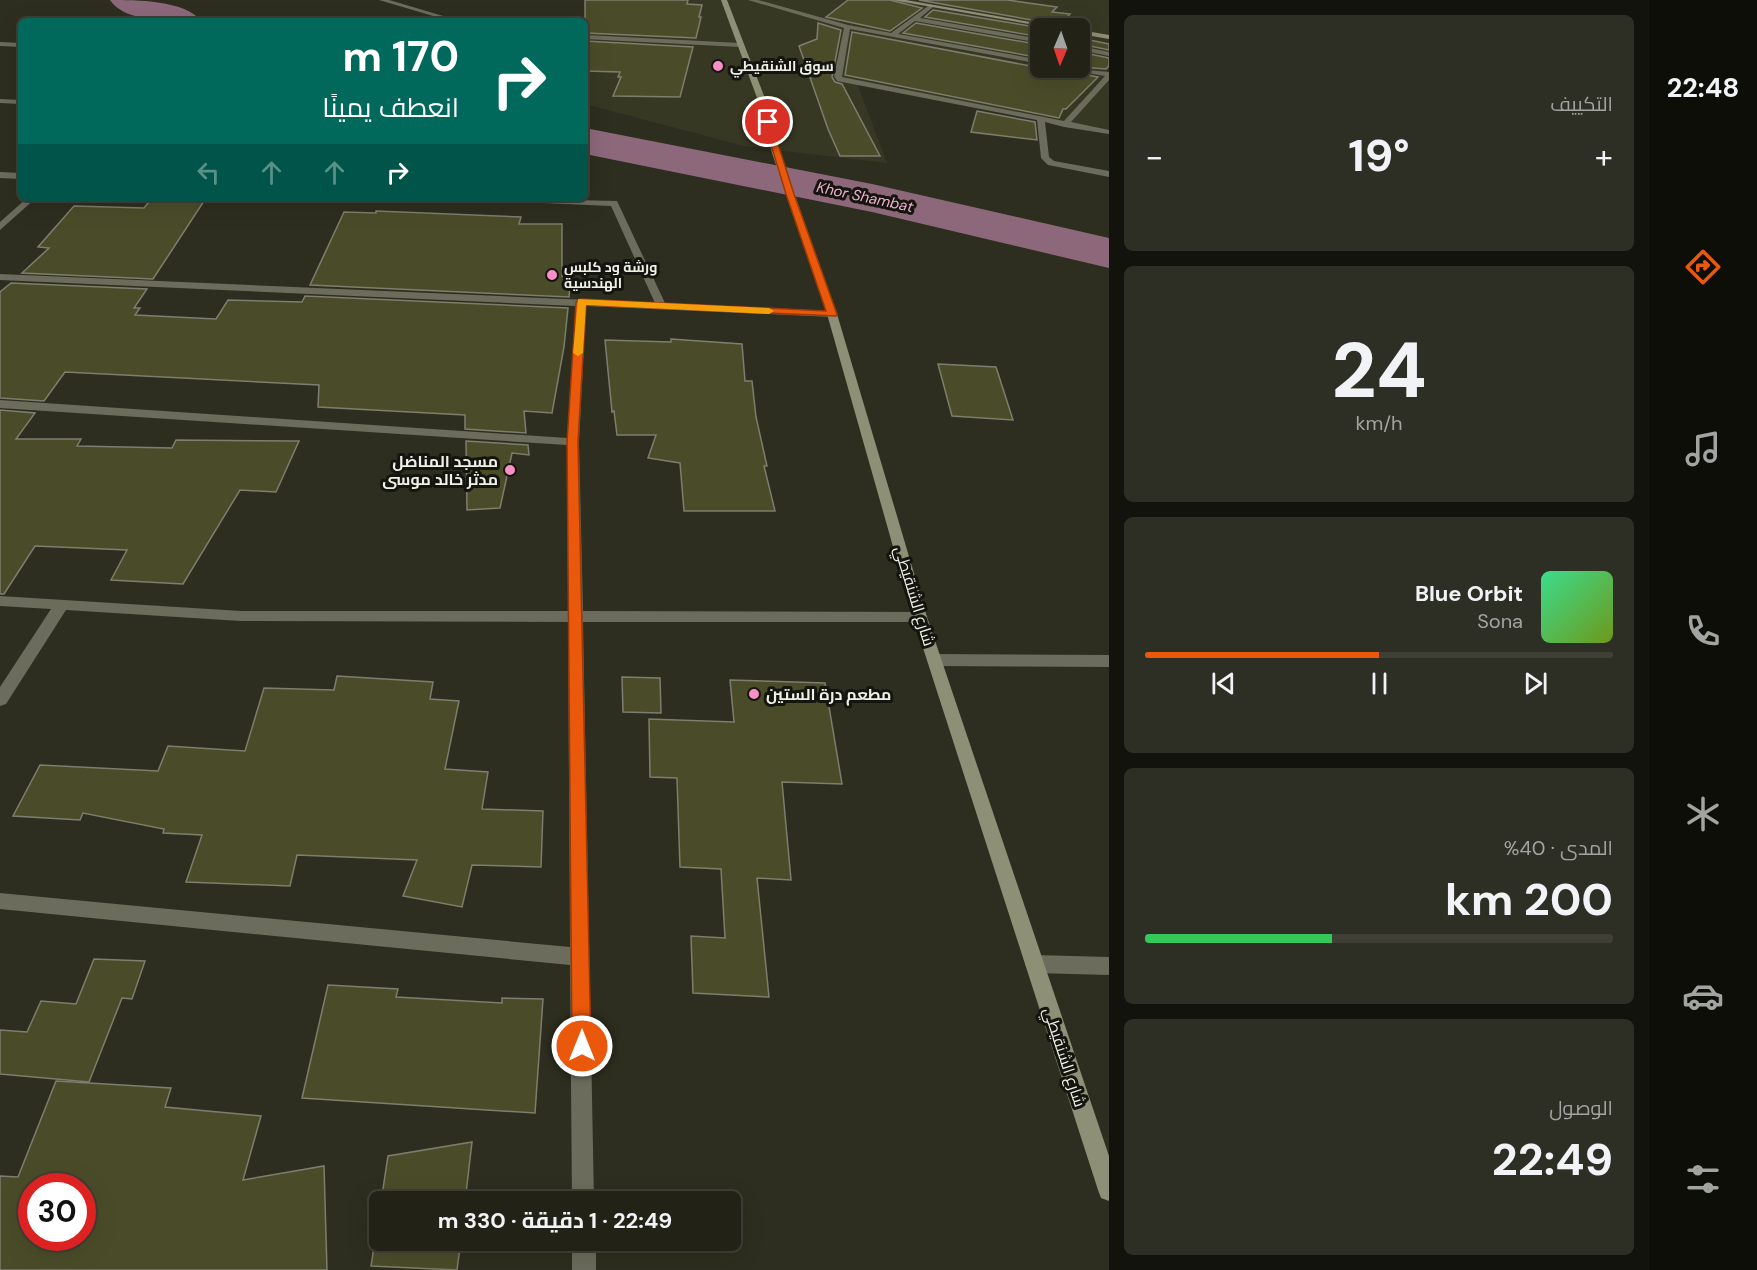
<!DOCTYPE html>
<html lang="ar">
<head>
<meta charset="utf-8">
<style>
	:root { --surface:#222217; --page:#2e2f24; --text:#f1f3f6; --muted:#a2a4a1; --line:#3f3f36; --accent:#ea580c }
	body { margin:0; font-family:"DM Sans",Cairo,sans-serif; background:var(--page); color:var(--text); direction:rtl; height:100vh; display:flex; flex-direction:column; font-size:22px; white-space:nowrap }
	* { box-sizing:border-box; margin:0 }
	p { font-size:20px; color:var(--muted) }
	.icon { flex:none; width:33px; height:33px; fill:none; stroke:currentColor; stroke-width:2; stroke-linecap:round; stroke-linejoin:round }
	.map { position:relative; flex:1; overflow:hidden; direction:ltr }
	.drawer { display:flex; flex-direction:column; gap:15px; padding:15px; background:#13130d; width:540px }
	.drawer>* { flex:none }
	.hud { position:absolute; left:18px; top:18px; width:570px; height:183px; border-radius:9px; box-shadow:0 6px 24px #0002,0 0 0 2px var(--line); direction:rtl; background:#00695c; color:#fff; overflow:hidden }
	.needle { width:39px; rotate:182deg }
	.fabs { position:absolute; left:1030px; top:18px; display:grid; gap:12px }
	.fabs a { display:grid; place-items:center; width:60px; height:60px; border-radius:9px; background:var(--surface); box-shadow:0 6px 24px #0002,0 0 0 2px var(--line); font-size:30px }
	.speed { position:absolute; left:18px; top:1173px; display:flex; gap:12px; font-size:30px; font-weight:700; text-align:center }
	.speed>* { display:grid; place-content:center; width:78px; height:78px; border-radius:50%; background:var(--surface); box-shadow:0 6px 24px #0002,0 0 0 2px var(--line); line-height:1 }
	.speed .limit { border:9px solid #d22; background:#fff; color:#111 }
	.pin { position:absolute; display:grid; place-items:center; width:51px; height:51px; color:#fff; margin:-26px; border:3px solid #fff; border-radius:50%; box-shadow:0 2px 6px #0007 }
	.me { position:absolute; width:66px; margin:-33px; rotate:0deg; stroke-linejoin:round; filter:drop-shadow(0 0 4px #0008) }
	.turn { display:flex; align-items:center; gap:21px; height:126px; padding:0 30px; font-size:27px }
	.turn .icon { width:78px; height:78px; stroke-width:2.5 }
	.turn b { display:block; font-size:42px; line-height:51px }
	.lanes { display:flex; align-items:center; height:57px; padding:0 30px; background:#0003; justify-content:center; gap:30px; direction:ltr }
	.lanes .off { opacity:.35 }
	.big { font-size:45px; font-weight:700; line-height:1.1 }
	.drawer .widget { flex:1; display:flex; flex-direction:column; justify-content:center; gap:9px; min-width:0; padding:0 21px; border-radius:9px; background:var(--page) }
	.drawer .dial { align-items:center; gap:0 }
	.dial b { font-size:78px; line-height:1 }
	.song { display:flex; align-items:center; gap:18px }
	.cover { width:72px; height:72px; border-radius:9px; background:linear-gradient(135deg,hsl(150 70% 55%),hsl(80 70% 35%)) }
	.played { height:6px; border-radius:3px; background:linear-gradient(90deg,var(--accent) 50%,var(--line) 50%) }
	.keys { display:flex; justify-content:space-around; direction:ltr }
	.heat { display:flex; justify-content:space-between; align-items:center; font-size:33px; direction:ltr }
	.charge { height:9px; border-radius:4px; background:linear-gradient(90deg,#34c759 40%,var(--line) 0) }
	.trip { position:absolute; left:369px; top:1191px; width:372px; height:60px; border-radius:9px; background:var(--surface); box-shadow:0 6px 24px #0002,0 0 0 2px var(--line); font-weight:700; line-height:60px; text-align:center; direction:rtl }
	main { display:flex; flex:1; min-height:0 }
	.tab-bar { display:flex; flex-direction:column; width:108px; justify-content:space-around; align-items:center; background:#0e0e09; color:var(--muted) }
	.tab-bar .icon { width:42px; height:42px }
	.tab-bar .current { color:var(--accent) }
	.tab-bar b { font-size:27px; color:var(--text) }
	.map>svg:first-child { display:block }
</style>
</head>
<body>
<main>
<nav class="tab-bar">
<b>22:48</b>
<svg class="icon current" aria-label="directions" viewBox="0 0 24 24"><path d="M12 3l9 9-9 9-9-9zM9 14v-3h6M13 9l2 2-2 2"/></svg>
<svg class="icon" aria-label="music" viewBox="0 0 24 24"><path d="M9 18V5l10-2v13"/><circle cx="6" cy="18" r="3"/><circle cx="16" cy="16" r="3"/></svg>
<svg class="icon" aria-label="phone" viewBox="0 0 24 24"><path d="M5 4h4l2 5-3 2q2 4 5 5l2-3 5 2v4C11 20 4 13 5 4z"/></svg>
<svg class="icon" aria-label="climate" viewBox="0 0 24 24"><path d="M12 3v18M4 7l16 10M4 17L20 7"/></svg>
<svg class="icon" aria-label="car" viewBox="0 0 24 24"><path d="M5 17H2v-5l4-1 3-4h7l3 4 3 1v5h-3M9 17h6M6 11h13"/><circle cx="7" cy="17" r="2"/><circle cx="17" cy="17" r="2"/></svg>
<svg class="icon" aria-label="filters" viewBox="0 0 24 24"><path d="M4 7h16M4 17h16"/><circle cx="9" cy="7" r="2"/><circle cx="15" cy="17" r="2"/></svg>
</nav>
<section class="drawer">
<div class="widget"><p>التكييف</p>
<div class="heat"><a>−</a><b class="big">19°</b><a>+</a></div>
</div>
<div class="widget dial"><b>24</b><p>km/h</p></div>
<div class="widget">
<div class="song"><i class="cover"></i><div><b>Blue Orbit</b><p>Sona</p></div></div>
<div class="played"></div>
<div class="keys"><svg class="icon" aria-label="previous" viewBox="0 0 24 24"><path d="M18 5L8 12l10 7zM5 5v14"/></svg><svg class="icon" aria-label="pause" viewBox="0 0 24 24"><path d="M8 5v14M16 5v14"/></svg><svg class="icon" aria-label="next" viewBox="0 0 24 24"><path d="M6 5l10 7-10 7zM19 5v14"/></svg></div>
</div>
<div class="widget"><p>المدى · 40%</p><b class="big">200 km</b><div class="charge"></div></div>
<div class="widget"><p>الوصول</p><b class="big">22:49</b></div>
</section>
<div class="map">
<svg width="1109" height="1270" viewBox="0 0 1109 1270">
	<rect width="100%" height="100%" fill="#2d2e1f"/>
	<!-- built -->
	<path fill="#373823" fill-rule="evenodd" d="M 591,0 L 1109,0 L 1109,132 L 857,83 L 887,163 L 744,146 L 585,104 L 585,21 L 582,21 ZM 1041,28 L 1080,28 L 1080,68 L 1041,68 Z"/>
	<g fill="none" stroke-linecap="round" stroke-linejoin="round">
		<!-- river -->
		<g fill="#8c687a" fill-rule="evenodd">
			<path d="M 110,0 C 136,0 185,0 201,21 C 175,21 126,24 110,0 Z"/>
			<polygon points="585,128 872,184 1109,238 1109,268 872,212 585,154"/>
		</g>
	</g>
	<!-- building -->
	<g fill="#4a4c29" stroke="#7d7e6d" stroke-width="1.5" fill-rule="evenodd">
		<polygon points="585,0 688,0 687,4 702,5 699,17 701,17 696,38 585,33"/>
		<polygon points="848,0 890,0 922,8 890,31 826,17"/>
		<polygon points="919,0 1008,0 1057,7 1052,12 1070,14 1060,25"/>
		<polygon points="933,10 1042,28 1041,37 925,17"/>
		<polygon points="818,23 841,30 832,77 835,82 842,84 880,156 840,156 828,129 799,46 817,39"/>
		<polygon points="916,23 1041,45 1041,58 903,33"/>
		<polygon points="852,32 1041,68 1066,68 1071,72 1098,77 1066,109 1063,109 1059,118 845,75"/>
		<polygon points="1080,38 1109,44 1109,50 1080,44"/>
		<polygon points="585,41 693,47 680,97 613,96 621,77 618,77 620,72 585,71"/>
		<polygon points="1080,52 1109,58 1109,66 1106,69 1080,67"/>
		<polygon points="977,111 1035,122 1037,140 971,132"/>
		<polygon points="152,198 206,198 153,279 22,273 49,248 38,247 74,206 144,208"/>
		<polygon points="376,211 521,217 519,224 562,224 562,276 571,277 569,297 310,285 344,212 376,213"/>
		<polygon points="11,283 147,289 134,308 140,308 135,315 216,319 228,300 302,302 305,296 568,308 564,347 552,413 524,411 526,433 465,429 465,415 318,407 319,385 65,372 44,401 0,398 0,292"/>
		<polygon points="671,339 742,344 745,381 752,381 756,417 767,466 764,466 775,511 684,511 680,463 648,458 656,435 617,435 614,411 612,412 605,340 671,342"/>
		<polygon points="938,364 996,367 1013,420 952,416"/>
		<polygon points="0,410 35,413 16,439 81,439 77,446 172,448 176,440 299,441 276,492 240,490 183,584 111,580 127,550 35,546 4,594 0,594"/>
		<polygon points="466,441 528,445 529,455 512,453 500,508 467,510"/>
		<polygon points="337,676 433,682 430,699 459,701 445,769 488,772 482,809 543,811 541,867 472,865 462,907 403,896 417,860 297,855 290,886 186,882 202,835 163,833 164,829 83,813 80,820 13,816 40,765 158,771 168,746 245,751 264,688 334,690"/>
		<polygon points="622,677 660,678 661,713 623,712"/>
		<polygon points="730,680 825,683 842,784 782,782 791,880 757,878 769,997 693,993 691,936 725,938 721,869 680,867 677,778 650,777 649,719 734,722"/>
		<polygon points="94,959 145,961 132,999 122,998 89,1082 0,1074 0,1030 27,1032 41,1001 76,1004"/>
		<polygon points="328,985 398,989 396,997 502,1003 502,998 543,999 535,1113 302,1098"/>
		<path d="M 56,1081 L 171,1088 L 165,1107 L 261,1116 L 243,1180 L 324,1166 L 327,1270 L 0,1270 L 0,1176 L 18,1177 ZM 32,1186 L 82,1186 L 82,1238 L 32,1238 Z"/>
		<polygon points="472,1142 465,1202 381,1202 388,1156"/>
		<polygon points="380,1209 380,1240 461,1240 457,1270 371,1266"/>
	</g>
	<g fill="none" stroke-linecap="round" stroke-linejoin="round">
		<!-- lane -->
		<g fill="#6b6c5c" fill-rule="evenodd">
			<polygon points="748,0 758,0 848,25 891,33 931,4 933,7 920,18 1041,39 1041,43 915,21 898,34 1041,60 1041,64 850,29 842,77 1064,121 1105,76 1071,70 1068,68 1109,72 1109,80 1071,122 1109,130 1109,134 1064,127 1045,122 1049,157 1054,161 1109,171 1109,177 1048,165 1041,158 1037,120 837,81 834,76 844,28"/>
			<polygon points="1080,46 1109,52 1109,56 1080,50"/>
		</g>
		<!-- street -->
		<g fill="#6b6c5c" fill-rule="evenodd">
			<polygon points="379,0 389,0 460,21 450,21"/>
			<polygon points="585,35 740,43 743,45 740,47 585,39"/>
			<polygon points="0,42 21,43 21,47 0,46"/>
			<polygon points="0,99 21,100 21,104 0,103"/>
			<polygon points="0,172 21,173 21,179 0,178"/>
			<polygon points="27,198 36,198 0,230 0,222"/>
			<polygon points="492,198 617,201 665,303 832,311 837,314 832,317 586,306 579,442 583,611 920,612 927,617 920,622 583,622 594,1202 572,1202 570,965 0,909 0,893 570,947 568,622 241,621 66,610 6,704 0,706 0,687 51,609 0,606 0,596 241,611 568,611 567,445 0,408 0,400 567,438 576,306 0,280 0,274 655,303 611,206 496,201"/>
			<polygon points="935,654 1109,655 1109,667 935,666 930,664 927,660 930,656"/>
			<polygon points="1035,955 1109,957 1109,975 1035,973 1028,970 1025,964 1028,958"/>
			<rect x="572" y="1240" width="24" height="30"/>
		</g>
		<!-- secondary -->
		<g fill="#8d8f76" fill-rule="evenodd">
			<polygon points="721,0 727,0 768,106 780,153 837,314 927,617 1109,1156 1109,1201 1101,1198 1098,1190 913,617 827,314 772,153 760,106"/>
			<polygon points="892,0 906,0 1064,28 1052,28"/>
			<polygon points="1080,30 1109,35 1109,39 1080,34"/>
		</g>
	</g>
	<!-- route -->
	<polygon fill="#ea580c" stroke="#983908" stroke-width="1.5" points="768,120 771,122 794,194 837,314 836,316 586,305 578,442 591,1046 588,1052 582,1055 575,1052 572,1046 567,442 576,302 581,299 826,311 786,194 764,122"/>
	<!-- slow -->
	<polygon fill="#f59e0b" points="578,299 769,308 774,311 769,314 586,305 583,353 578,356 573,353"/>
	<!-- markers -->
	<g fill="#fa8fc8" stroke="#15150f" stroke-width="2">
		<circle cx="718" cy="66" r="6"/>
		<circle cx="552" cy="275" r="6"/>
		<circle cx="510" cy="470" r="6"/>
		<circle cx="754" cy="694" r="6"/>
	</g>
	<g text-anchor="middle" stroke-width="6" stroke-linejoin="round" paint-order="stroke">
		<!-- far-poi labels -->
		<g font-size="14" font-weight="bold" fill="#eff0e7" stroke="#15150f" text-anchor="start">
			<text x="730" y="71">سوق الشنقيطي</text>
			<text x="564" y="272">ورشة ود كلبس<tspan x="564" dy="16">الهندسية</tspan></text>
		</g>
		<!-- far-water labels -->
		<g font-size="15" font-style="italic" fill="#eeafce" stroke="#15150f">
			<text transform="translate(865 197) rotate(12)" y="5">Khor Shambat</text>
		</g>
		<!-- poi labels -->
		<g font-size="16" font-weight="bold" fill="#eff0e7" stroke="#15150f" text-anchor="end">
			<text x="498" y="467">مسجد المناضل<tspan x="498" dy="18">مدثر خالد موسى</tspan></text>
			<text x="766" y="700" text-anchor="start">مطعم درة الستين</text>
		</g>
		<!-- street labels -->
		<g font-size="16" fill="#eff0e7" stroke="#15150f">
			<text transform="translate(915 596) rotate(73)" y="6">شارع الشنقيطي</text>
			<text transform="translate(1065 1057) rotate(72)" y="6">شارع الشنقيطي</text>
		</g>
	</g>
</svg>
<div class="fabs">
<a><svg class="needle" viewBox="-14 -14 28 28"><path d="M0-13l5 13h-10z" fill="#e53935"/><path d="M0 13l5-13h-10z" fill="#a2a4a1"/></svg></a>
</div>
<div class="speed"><div class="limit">30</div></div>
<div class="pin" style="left:768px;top:122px;background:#d93025"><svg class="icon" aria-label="arrive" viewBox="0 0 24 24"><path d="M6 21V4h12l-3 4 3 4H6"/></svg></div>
<svg class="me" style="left:582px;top:1046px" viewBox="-20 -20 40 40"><circle r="17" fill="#ea580c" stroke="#fff" stroke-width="3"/><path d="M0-11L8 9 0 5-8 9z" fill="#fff"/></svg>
<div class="trip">22:49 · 1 دقيقة · 330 m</div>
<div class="hud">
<div class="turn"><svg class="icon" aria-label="right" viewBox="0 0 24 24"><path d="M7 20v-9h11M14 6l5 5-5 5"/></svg><div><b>170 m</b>انعطف يمينًا</div></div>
<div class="lanes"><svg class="icon off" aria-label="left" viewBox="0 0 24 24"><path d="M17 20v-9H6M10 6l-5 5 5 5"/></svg><svg class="icon off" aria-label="ahead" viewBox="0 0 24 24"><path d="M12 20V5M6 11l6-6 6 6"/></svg><svg class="icon off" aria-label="ahead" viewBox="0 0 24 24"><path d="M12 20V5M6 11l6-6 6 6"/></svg><svg class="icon" aria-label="right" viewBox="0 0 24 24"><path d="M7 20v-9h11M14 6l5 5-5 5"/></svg></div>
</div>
</div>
</main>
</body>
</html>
